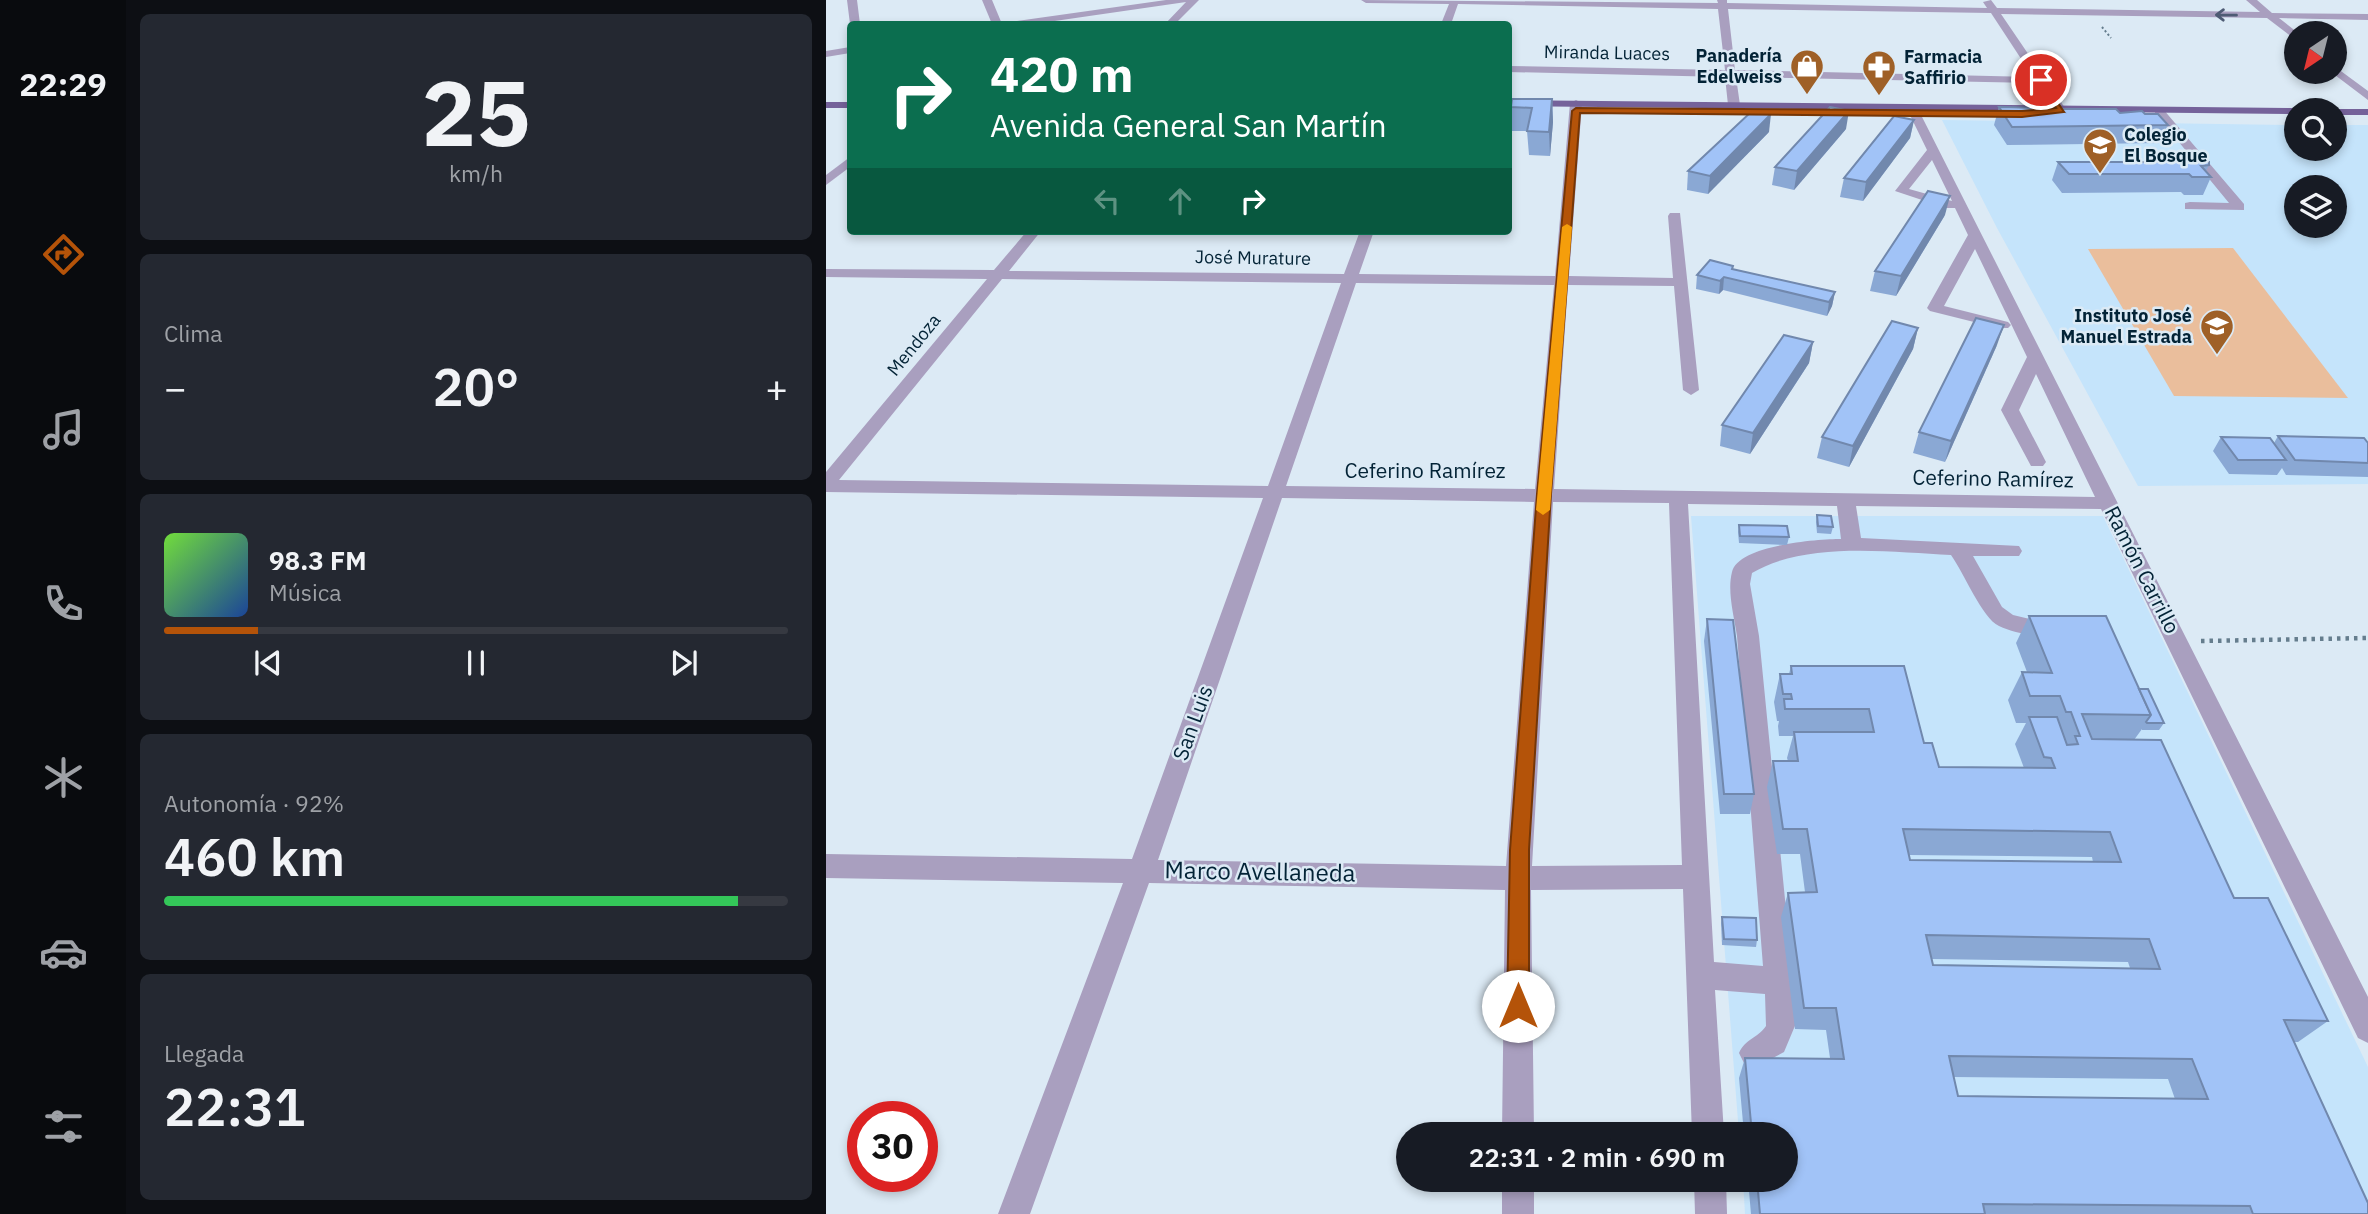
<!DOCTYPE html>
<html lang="es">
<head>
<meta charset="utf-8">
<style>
	:root { --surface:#171b24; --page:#242831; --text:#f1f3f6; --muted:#9ea1a6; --line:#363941; --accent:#b45309 }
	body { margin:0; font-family:"IBM Plex Sans",sans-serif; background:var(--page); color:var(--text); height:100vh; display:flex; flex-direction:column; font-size:26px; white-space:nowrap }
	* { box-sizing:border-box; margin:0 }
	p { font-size:23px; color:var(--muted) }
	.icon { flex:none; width:38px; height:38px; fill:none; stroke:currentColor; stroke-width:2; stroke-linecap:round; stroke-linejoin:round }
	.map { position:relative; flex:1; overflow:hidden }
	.details { display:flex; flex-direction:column; gap:14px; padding:14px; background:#0d0f14; width:700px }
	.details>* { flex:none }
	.banner { position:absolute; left:21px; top:21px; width:665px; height:214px; border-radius:7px; box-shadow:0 4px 10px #0003; background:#0b6e4f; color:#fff; overflow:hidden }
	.needle { width:46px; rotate:215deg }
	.fabs { position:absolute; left:1458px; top:21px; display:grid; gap:14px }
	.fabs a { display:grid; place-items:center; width:63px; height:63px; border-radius:50%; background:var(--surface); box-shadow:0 4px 10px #0003; font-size:35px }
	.speed { position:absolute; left:21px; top:1101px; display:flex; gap:14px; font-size:35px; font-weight:700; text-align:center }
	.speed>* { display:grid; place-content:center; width:91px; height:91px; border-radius:50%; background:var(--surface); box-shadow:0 4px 10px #0003; line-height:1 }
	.speed .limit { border:10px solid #d22; background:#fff; color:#111 }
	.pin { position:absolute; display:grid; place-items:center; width:60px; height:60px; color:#fff; margin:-30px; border:4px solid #fff; border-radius:50%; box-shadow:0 2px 7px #0007 }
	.me { position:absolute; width:77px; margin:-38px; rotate:0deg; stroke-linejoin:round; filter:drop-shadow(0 0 5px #0008) }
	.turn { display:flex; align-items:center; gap:24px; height:147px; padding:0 28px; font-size:32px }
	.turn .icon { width:91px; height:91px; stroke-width:2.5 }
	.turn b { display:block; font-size:49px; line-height:60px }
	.lanes { display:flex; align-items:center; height:66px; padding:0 28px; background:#0003; justify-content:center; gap:35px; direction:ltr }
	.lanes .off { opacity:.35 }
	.big { font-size:52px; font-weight:600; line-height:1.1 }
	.details .card { flex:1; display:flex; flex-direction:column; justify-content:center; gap:10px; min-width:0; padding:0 24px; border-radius:10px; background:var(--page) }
	.details .dial { align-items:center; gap:0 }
	.dial b { font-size:91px; line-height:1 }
	.song { display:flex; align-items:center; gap:21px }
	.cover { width:84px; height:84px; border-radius:10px; background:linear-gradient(135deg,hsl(100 70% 55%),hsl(220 70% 35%)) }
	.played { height:7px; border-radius:4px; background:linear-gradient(90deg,var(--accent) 15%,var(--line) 15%) }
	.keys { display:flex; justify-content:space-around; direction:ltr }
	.heat { display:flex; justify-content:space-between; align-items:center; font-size:38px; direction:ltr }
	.charge { height:10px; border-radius:5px; background:linear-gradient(90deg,#34c759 92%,var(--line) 0) }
	.trip { position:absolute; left:570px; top:1122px; width:402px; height:70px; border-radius:35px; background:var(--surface); box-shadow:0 4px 10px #0003; font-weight:600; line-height:70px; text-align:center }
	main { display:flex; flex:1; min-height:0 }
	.tab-bar { display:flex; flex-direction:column; width:126px; justify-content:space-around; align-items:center; background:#090b0e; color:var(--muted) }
	.tab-bar .icon { width:49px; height:49px }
	.tab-bar .selected { color:var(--accent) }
	.tab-bar b { font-size:32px; color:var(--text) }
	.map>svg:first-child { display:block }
</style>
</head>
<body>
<main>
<nav class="tab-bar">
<b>22:29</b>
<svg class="icon selected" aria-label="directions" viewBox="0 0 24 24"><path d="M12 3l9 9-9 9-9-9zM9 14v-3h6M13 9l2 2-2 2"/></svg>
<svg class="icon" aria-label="music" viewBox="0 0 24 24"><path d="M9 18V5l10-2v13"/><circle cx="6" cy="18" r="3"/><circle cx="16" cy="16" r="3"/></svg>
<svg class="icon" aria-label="phone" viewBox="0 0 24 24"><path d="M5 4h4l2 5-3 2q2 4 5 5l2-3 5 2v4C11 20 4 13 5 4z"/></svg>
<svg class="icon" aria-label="climate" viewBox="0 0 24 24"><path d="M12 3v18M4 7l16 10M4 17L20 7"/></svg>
<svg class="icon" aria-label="car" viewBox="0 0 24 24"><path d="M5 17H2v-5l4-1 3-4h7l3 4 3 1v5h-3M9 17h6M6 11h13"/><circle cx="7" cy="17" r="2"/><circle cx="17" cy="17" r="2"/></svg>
<svg class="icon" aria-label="filters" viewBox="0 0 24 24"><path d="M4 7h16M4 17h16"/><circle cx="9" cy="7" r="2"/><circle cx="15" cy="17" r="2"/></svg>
</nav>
<section class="details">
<div class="card dial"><b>25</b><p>km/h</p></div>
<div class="card"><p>Clima</p>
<div class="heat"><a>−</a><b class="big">20°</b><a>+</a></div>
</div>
<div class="card">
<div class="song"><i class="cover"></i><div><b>98.3 FM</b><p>Música</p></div></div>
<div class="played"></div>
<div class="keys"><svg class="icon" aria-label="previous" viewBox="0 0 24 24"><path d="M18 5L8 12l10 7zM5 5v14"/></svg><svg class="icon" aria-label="pause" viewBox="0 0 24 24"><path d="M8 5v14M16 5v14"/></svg><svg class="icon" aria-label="next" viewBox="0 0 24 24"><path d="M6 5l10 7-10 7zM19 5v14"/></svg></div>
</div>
<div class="card"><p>Autonomía · 92%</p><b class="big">460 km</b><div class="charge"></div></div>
<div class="card"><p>Llegada</p><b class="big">22:31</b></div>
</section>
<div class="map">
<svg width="1542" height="1214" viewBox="0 0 1542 1214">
	<rect width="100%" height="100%" fill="#dceaf5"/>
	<!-- built -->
	<g fill="#c5e4fb" fill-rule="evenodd">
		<path d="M 1116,120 L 1470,125 L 1470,149 L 1508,149 L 1509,125 L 1542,125 L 1542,484 L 1312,486 L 1171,228 ZM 1470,187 L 1508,187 L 1508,226 L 1470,226 Z"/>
		<polygon points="865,516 1277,516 1542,1067 1542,1214 919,1214 917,1180 961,1180 961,1134 913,1134"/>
	</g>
	<!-- green -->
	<polygon fill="#eabe9c" points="1407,248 1522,398 1348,396 1262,249"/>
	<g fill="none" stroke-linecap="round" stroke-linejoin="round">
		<!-- path-far1 -->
		<polyline stroke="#657d8d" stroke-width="2" stroke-dasharray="2 2.5" stroke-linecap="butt" points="1276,27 1285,38"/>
		<!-- path -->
		<polyline stroke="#657d8d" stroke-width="4.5" stroke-dasharray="3.5 5" stroke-linecap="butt" points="1375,641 1542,638"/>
		<!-- minor -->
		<g fill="#a99fbf" fill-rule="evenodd">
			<polygon points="21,0 31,0 34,24 24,24"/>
			<polygon points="156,0 166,0 176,24 166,24"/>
			<polygon points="340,0 373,0 349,24 339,24 360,2 208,24 186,24 191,21"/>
			<path d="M 535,0 L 892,3 L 891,0 L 901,0 L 901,3 L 1161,8 L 1157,2 L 1165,0 L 1171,8 L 1434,12 L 1420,0 L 1431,0 L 1446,13 L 1542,14 L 1542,20 L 1453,18 L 1472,33 L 1470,40 L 1441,18 L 1175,14 L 1241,111 L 1239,113 L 1231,113 L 1211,83 L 910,77 L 914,105 L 908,108 L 902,105 L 899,77 L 682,72 L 682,66 L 899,70 L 892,9 L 632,4 L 625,24 L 615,24 L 623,4 L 540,3 ZM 902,9 L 1165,13 L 1207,77 L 909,70 Z"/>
			<polygon points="24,47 24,53 0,57 0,51"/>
			<polygon points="1508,66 1542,91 1542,100 1505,72 1508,72"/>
			<path d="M 750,100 L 756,103 L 743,276 L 847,278 L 842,216 L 844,213 L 854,213 L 873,390 L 865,395 L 857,390 L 848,286 L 742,285 L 728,489 L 1269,497 L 1210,374 L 1193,410 L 1220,462 L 1217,466 L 1205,466 L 1175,410 L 1201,357 L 1149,249 L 1118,306 L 1182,322 L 1185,325 L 1182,328 L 1172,328 L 1104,311 L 1101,308 L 1142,235 L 1129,208 L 1120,208 L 1069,191 L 1101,150 L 1083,113 L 1093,111 L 1542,997 L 1542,1043 L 1532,1038 L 1275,509 L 1030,506 L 1035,538 L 1193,546 L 1196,551 L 1193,556 L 1147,556 L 1176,607 L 1187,615 L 1229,625 L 1232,631 L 1229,637 L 1221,639 C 1206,635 1187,633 1173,626 C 1156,618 1138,573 1125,555 C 1064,552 979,541 926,573 L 924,584 L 933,636 L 971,1021 L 958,1052 L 928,1068 L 918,1063 L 913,1053 C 920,1038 931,1039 940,1026 L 939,994 L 889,990 L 898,1134 L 866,1134 L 857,889 L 705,890 L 708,1134 L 676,1134 L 679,890 L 323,883 L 204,1214 L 172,1214 L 297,883 L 0,878 L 0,854 L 306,859 L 437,498 L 0,492 L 0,472 L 161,279 L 0,277 L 0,269 L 168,270 L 201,231 L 215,231 L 183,271 L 518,274 L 534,231 L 548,231 L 533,274 L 729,276 L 744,103 ZM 1106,160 L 1126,201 L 1083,189 ZM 176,279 L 515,283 L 442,486 L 13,480 ZM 530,283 L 728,285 L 709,489 L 460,486 ZM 456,498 L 708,502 L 680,866 L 332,860 ZM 727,502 L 843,503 L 856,865 L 706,866 ZM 862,504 L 1011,506 L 1015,539 C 992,539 912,545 906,572 C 901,591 908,616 911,636 L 937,966 L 888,962 Z"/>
			<polygon points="1329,109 1337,109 1418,204 1418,210 1359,209 1359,203 1364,202 1403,203 1329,113"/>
			<polygon points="24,157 24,167 0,185 0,175"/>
			<rect x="676" y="1180" width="32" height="34"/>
			<polygon points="868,1180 900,1180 901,1214 869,1214"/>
		</g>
		<!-- major -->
		<g fill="#75629a" fill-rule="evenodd">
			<polygon points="682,100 1470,108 1475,110 1470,110 1470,114 682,106"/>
			<rect x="0" y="102" width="24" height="6"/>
			<polygon points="1508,109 1542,109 1542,115 1508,115 1508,110 1504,110"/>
		</g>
	</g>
	<!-- wall -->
	<g fill="#8aa8d4" fill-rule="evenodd">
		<polygon points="726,99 727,122 724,156 703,155 701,131 686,131 685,107"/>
		<polygon points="1173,107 1229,111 1234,112 1235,109 1294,113 1319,114 1342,125 1335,143 1181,145 1168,125"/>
		<polygon points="1088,120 1084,138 1037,201 1014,197 1018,178"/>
		<polygon points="1020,129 968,190 946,185 949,167"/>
		<polygon points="943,132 882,194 861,190 862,171"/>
		<polygon points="1232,162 1383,165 1380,171 1385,177 1377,195 1358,195 1355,192 1236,193 1226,180"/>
		<polygon points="1119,215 1070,296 1044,291 1049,271"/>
		<polygon points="907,269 1009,292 1006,306 1001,316 897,290 893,294 870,289 871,275"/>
		<polygon points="1092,328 1087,349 1023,467 991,458 996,437"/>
		<polygon points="987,342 983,363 924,454 894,446 896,425"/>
		<polygon points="1171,345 1119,462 1087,453 1093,432"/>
		<polygon points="1452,436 1542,443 1542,477 1460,475 1456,468 1451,475 1403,474 1387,451 1395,437 1448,443"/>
		<polygon points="991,515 1007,527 1005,534 991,533 990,522"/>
		<polygon points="913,525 963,537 961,545 913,543 912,532"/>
		<path d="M 1203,616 L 1313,689 L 1338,723 L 1333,730 L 1316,730 L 1316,729 L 1308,740 L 1408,898 L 1502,1021 L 1472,1042 L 1468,1042 L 1542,1214 L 925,1214 L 922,1180 L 961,1180 L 961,1134 L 918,1134 L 913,1078 L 919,1058 L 1004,1058 L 1000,1030 L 969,1029 L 955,917 L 962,893 L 979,892 L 974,854 L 951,854 L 941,787 L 947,761 L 962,761 L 961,758 L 967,736 L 953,736 L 952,726 L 953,721 L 951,721 L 948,702 L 954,674 L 963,674 L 965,666 L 1078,666 L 1098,743 L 1113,767 L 1198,768 L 1189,744 L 1200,723 L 1190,723 L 1182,700 L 1196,672 L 1201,672 L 1190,643 ZM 1083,855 L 1266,857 L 1267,862 L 1084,860 ZM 1106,959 L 1302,962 L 1304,968 L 1107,965 ZM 1127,1077 L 1342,1079 L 1349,1099 L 1132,1096 Z"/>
		<polygon points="881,619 928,794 924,814 894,814 878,641"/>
		<polygon points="896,917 931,940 930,947 896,945 895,923"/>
	</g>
	<!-- shaded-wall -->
	<g fill="#7188ad">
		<polygon points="726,99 727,122 724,156 723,132"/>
		<polygon points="1023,111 1020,129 968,190 971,171"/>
		<polygon points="945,114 943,132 882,194 884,176"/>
		<polygon points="1088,120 1084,138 1037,201 1040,182"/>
		<polygon points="1124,196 1119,215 1070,296 1075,276"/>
		<polygon points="898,277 897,290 893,294 894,281"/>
		<polygon points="1009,292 1006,306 1001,316 1003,302"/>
		<polygon points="1178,325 1171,345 1119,462 1125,441"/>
		<polygon points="1092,328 1087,349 1023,467 1027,446"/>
		<polygon points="987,342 983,363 924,454 927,433"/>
	</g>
	<!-- building -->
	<g fill="#a1c3f7" stroke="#7188ad" stroke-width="2" fill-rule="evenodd">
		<polygon points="686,99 726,99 723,132 701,131 706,108 685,107"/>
		<polygon points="1004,107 1023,111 971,171 949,167"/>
		<polygon points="1173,107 1226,108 1229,111 1238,112 1235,109 1290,109 1294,113 1316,111 1319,114 1332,114 1342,125 1186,127"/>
		<polygon points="926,111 945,114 884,176 862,171"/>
		<polygon points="1068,116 1088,120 1040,182 1018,178"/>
		<polygon points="1232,162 1383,162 1383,165 1375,166 1385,177 1366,177 1363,174 1243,174"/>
		<polygon points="1102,191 1124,196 1075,276 1049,271"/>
		<polygon points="884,260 907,266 906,269 1009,292 1003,302 898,277 894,281 871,275"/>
		<polygon points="1150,318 1178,325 1125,441 1093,432"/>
		<polygon points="1066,321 1092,328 1027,446 996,437"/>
		<polygon points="958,335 987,342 927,433 896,425"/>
		<polygon points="1452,436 1538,438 1542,443 1542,463 1469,460"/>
		<polygon points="1395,437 1444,438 1460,460 1412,460"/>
		<polygon points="991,515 1005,516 1007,527 992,526"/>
		<polygon points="913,525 961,526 963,537 914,536"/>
		<path d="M 1203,616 L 1280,616 L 1325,715 L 1256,714 L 1266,739 L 1335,740 L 1408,898 L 1442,898 L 1502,1021 L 1458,1020 L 1542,1203 L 1542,1214 L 1427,1214 L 1424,1206 L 1157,1204 L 1159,1214 L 934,1214 L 931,1180 L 961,1180 L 961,1134 L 926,1134 L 919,1058 L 1018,1059 L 1010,1008 L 978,1008 L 962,893 L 991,892 L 981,829 L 957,829 L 947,761 L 972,761 L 968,732 L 1048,732 L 1043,709 L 959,709 L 958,699 L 966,699 L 965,694 L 957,694 L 954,674 L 966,674 L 965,666 L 1078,666 L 1098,743 L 1106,743 L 1113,767 L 1229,768 L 1225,758 L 1218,757 L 1203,717 L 1231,717 L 1241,745 L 1252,744 L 1249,736 L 1254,736 L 1245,712 L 1240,712 L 1234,696 L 1204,696 L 1196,672 L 1226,673 ZM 1077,829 L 1284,832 L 1295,862 L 1084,860 ZM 1100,935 L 1323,939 L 1334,969 L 1107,965 ZM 1123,1056 L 1366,1059 L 1382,1099 L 1132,1096 Z"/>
		<polygon points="881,619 907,620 928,794 898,794"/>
		<polygon points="1313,689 1322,689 1338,723 1321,723 1320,722 1325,715"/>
		<polygon points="896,917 930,918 931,940 898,939"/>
	</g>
	<!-- one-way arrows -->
	<defs><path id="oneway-shaft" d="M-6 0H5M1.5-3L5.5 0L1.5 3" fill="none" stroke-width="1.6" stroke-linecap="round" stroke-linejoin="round" transform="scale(1.75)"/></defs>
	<use stroke="#4e5b74" href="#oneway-shaft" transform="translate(1400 15) rotate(-179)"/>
	<!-- route -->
	<polygon fill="#b45309" stroke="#753606" stroke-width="2" points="1215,77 1238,112 1196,117 754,113 725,494 703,850 703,1006 700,1014 692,1017 684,1014 681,1006 684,850 711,494 746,111 750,108 1196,111 1230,108 1211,80"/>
	<!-- slow -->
	<polygon fill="#f59e0b" points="741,224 746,227 724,510 717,515 710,510 736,227"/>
	<!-- icons -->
	<defs>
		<g id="shop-pin" transform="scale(1.75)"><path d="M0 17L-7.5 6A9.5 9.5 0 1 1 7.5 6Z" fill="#9f6027" stroke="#dceaf5"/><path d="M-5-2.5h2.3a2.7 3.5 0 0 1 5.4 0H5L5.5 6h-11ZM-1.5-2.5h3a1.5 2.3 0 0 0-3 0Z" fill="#fff"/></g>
		<g id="pharmacy-pin" transform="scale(1.75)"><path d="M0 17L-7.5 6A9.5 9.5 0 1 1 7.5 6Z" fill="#9f6027" stroke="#dceaf5"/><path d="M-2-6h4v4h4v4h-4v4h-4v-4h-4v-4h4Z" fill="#fff"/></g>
		<g id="school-pin" transform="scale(1.75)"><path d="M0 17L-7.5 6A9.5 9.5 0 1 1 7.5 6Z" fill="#9f6027" stroke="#dceaf5"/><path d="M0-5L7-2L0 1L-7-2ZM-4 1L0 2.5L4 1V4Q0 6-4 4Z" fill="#fff"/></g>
	</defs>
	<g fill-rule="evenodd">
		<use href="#shop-pin" x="981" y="66"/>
		<use href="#pharmacy-pin" x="1053" y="67"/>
		<use href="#school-pin" x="1274" y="145"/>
		<use href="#school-pin" x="1391" y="326"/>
	</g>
	<g text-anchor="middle" stroke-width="5" stroke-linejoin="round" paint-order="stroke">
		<!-- far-street labels -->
		<g font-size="18" fill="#032336" stroke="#dceaf5">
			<text transform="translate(781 53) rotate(1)" y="6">Miranda Luaces</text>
			<text transform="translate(427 258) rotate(1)" y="6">José Murature</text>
			<text transform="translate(88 345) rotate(-51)" y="6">Mendoza</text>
		</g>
		<!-- far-poi labels -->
		<g font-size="18" font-weight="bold" fill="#032336" stroke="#dceaf5" text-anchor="end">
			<text x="956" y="62">Panadería<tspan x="956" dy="21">Edelweiss</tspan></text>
			<text x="1078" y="63" text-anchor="start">Farmacia<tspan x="1078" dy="21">Saffirio</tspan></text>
			<text x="1298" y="141" text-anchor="start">Colegio<tspan x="1298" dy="21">El Bosque</tspan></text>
			<text x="1366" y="322">Instituto José<tspan x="1366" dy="21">Manuel Estrada</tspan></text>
		</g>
		<!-- street labels -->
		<g font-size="21" fill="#032336" stroke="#dceaf5">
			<text x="599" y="478">Ceferino Ramírez</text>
			<text transform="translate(1167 479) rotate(1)" y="7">Ceferino Ramírez</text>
			<text transform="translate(1316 570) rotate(63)" y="7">Ramón Carrillo</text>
			<text transform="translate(367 723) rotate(-70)" y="7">San Luis</text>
		</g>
		<!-- near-street labels -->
		<g font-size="24" fill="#032336" stroke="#dceaf5">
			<text transform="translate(434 872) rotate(1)" y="8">Marco Avellaneda</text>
		</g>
	</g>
</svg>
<div class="fabs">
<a><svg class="needle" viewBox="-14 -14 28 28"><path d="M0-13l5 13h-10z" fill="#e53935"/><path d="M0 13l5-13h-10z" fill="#9ea1a6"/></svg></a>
<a><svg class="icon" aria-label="search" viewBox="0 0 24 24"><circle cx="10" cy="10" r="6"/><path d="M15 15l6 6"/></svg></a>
<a><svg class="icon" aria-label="layers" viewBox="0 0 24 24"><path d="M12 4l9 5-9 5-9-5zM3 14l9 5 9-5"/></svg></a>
</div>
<div class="speed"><div class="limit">30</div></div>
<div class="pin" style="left:1215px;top:80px;background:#d93025"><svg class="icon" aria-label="arrive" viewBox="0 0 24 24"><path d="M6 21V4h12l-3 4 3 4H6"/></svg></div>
<svg class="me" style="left:692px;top:1006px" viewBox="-20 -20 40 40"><circle r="19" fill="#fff"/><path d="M0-13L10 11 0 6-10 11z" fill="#b45309"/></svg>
<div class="trip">22:31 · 2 min · 690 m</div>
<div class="banner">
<div class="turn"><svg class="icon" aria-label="right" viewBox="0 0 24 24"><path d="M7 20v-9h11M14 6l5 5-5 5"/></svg><div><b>420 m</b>Avenida General San Martín</div></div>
<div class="lanes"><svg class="icon off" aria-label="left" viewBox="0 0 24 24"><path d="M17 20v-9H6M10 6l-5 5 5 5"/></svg><svg class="icon off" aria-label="ahead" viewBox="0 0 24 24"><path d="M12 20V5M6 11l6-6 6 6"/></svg><svg class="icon" aria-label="right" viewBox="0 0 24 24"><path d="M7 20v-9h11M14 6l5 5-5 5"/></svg></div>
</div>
</div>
</main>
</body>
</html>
